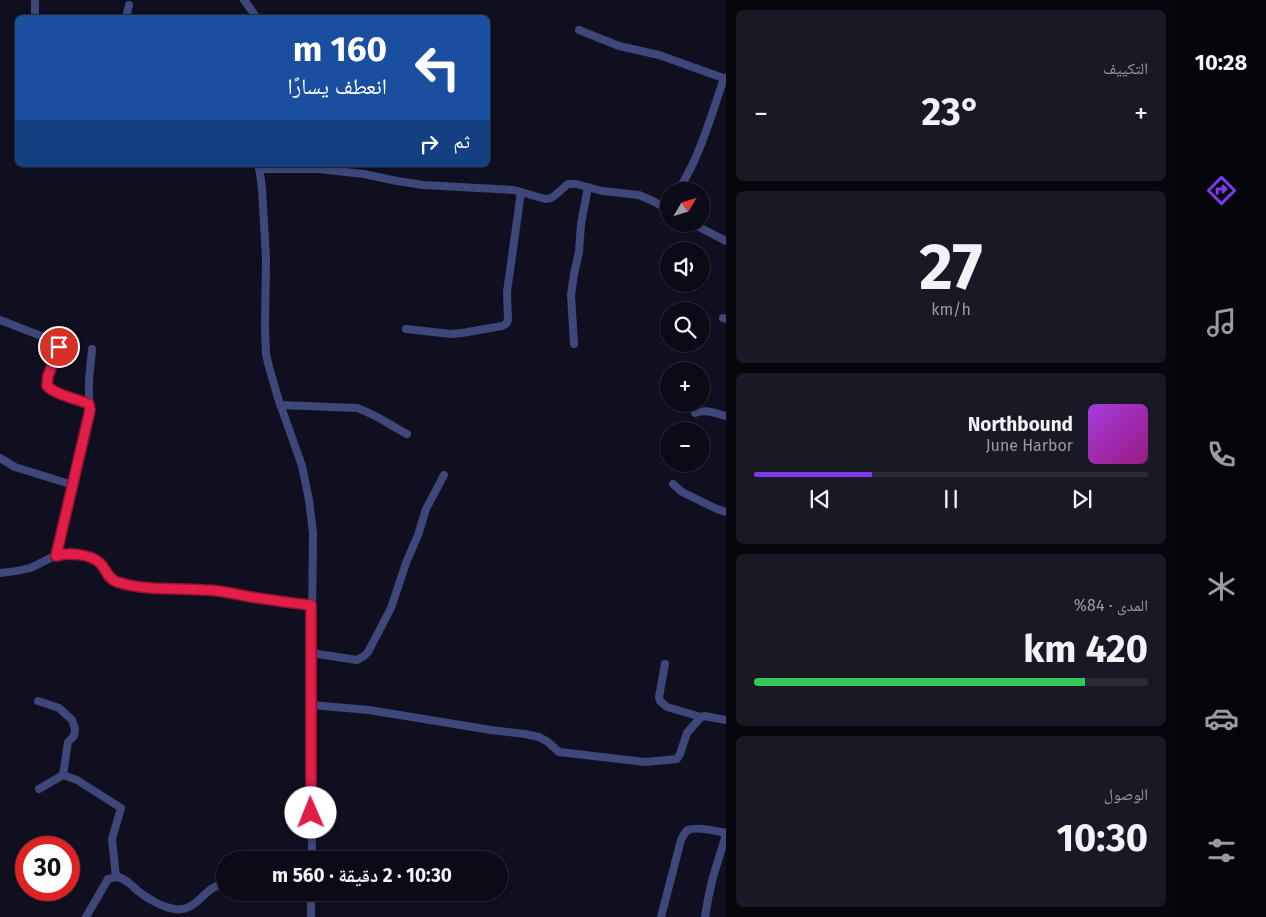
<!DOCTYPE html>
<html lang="ar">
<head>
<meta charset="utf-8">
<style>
	:root { --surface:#0b0b18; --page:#191925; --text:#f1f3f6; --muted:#9a9ba2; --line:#2b2b37; --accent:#7c3aed }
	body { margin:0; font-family:"Fira Sans","Noto Naskh Arabic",sans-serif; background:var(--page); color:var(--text); direction:rtl; height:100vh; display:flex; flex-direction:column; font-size:19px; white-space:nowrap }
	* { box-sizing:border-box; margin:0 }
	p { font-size:16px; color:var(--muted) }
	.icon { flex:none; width:28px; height:28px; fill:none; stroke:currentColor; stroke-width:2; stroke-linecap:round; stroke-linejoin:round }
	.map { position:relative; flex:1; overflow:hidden; direction:ltr }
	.drawer { display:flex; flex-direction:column; gap:10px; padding:10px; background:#06060d; width:450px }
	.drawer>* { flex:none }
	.guide { position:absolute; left:15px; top:15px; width:475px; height:152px; border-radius:8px; box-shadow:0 1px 4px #0004,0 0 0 1px var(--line); direction:rtl; background:#1a4fa0; color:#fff; overflow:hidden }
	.needle { width:32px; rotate:52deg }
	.buttons { position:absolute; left:660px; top:182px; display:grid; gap:10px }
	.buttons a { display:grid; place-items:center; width:50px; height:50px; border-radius:50%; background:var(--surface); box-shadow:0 1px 4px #0004,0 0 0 1px var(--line); font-size:25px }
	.speed { position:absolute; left:15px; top:836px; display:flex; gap:10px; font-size:25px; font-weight:700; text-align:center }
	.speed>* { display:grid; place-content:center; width:65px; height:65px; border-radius:50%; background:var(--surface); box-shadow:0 1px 4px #0004,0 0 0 1px var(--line); line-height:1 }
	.speed .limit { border:8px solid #d22; background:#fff; color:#111 }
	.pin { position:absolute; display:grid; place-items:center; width:42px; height:42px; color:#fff; margin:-21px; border:2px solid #fff; border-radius:50%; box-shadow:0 1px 5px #0007 }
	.me { position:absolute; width:55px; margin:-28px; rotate:359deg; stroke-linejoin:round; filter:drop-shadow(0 0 4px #0008) }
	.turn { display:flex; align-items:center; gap:18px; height:105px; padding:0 20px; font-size:22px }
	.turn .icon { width:65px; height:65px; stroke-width:2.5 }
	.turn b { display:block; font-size:35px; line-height:42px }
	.then { display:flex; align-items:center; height:48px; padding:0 20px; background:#0003; gap:10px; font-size:19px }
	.big { font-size:38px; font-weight:700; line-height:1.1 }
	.drawer .tile { flex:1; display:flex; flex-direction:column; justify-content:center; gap:8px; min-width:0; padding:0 18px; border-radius:8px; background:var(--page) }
	.drawer .dial { align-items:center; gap:0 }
	.dial b { font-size:65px; line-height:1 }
	.song { display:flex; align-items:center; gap:15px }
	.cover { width:60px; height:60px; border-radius:8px; background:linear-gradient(135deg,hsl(280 70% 55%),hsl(310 70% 35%)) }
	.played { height:5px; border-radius:2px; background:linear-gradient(90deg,var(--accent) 30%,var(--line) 30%) }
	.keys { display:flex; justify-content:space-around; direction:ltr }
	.heat { display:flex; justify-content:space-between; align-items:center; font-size:28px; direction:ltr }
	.charge { height:8px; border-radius:4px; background:linear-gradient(90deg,#34c759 84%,var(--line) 0) }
	.trip { position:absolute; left:216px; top:851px; width:292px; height:50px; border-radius:25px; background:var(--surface); box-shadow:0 1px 4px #0004,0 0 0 1px var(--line); font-weight:700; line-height:50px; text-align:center; direction:rtl }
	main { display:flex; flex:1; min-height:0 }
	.menu { display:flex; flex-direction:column; width:90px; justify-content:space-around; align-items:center; background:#04040a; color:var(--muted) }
	.menu .icon { width:35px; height:35px }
	.menu .on { color:var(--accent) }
	.menu b { font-size:22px; color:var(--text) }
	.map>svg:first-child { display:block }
</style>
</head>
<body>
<main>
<nav class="menu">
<b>10:28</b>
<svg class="icon on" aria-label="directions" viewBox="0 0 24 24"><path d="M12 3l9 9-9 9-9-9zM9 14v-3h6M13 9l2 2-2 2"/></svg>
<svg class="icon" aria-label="music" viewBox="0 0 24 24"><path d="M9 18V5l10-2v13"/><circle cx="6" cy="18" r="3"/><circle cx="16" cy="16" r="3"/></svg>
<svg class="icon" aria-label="phone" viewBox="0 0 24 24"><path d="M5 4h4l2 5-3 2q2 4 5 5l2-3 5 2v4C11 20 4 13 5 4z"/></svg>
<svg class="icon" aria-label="climate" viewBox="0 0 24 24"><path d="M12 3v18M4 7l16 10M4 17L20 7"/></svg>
<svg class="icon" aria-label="car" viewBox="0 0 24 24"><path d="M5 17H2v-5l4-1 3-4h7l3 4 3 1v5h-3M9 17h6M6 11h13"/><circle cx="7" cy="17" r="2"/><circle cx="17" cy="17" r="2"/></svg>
<svg class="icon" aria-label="filters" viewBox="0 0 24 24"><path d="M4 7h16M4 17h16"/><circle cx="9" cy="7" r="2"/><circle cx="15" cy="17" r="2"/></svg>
</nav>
<section class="drawer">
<div class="tile"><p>التكييف</p>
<div class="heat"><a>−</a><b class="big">23°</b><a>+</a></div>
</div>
<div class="tile dial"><b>27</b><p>km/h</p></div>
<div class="tile">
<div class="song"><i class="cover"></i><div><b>Northbound</b><p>June Harbor</p></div></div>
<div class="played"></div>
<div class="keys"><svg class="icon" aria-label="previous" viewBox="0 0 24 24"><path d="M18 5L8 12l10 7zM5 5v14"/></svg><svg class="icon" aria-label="pause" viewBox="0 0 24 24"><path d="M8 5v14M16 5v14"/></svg><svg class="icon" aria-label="next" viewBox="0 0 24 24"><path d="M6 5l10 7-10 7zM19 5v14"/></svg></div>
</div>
<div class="tile"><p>المدى · 84%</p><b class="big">420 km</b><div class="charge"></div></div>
<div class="tile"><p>الوصول</p><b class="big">10:30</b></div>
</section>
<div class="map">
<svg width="726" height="917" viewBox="0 0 726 917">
	<rect width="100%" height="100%" fill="#0f0f20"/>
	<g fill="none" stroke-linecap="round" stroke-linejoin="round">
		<!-- minor -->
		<g stroke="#3f477a" stroke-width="8">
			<polyline points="35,0 35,18"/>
			<polyline points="244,0 257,18"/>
			<polyline points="126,18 129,5"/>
			<polyline points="579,30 619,46 659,55 726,79"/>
			<polyline points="259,165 262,189 266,258 265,327 266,354 269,367 278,398 302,466 309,500 313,533 311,705 312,860"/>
			<polyline points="259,169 319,169 364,174 397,181 423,185 514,190 545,199 551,198 554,196 568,184 576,184 602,191 639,195 655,202 669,210"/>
			<path d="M 678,191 C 700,156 711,117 724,78"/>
			<polyline points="693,224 726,241"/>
			<polyline points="723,318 726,319"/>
			<path d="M 0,320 L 49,339 L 59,345 C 57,359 47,372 47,386 C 55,395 77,399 89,403"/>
			<polyline points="406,329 451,334 462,333 502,326 506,324 508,320 507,292 521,192"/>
			<polyline points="574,344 571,295 574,274 579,252 581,224 588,187"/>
			<path d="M 280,405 L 357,408 C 375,414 390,425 407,434"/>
			<path d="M 695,413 C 706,409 715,413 726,416"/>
			<polyline points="0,458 15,467 73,485"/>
			<polyline points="673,484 682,492 717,509 726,512"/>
			<path d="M 56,556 L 90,418 C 91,409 89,402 89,394 C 88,379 91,364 92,349"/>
			<path d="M 0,573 C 10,572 20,571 30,568 C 43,563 55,553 69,553 C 78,554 94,556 101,564 C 107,571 108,579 119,582 C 148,590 176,588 206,590 C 226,591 246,596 266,599 C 281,602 296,603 311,605"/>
			<polyline points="311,653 357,660 364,656 368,652 391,608 406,563 418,535 426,509 444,475"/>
			<polyline points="665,664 659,697 660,701 667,707 701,717"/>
			<polyline points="38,701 59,708 72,720 75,729 74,736 68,742 63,775"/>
			<polyline points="311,705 369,710 491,730 525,734 539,737 548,742 559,752 645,762 677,759 680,754 687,733 701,717 704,716 726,720"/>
			<polyline points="39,789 63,775 77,780 121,808 112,839 116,877"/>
			<polyline points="311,892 311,917"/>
			<path d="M 86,917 L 108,879 C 109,879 116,877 116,877 C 125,877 133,887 139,892 C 150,900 161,907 174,909 C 198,913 204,885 225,884"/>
			<path d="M 661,917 L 681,840 C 683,836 684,833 688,830 C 697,826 717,831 726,833"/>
			<polyline points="705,917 708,899 713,877 726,835"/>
		</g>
	</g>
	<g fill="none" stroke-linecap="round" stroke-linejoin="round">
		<!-- route casing -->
		<g stroke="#92132f" stroke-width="12">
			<path id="route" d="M 59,347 L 48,376 L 47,386 C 56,395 77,399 89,404 L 90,410 L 56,556 C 67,552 91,554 100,563 C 106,569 107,578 117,582 C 146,591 176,588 205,590 C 220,590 235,594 251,597 C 271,600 291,603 311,605 L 311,813"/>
		</g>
		<!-- route -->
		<use href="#route" stroke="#e11d48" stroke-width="9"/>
	</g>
</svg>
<div class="buttons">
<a><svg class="needle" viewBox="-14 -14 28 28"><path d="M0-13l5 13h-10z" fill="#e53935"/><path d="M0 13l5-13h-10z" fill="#9a9ba2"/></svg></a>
<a><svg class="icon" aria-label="sound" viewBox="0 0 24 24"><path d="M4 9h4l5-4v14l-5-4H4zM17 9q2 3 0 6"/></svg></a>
<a><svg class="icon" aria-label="search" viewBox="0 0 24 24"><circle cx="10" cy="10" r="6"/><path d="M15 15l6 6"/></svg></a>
<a>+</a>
<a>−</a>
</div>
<div class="speed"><div class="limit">30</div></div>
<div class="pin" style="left:59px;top:347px;background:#d93025"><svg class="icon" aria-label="arrive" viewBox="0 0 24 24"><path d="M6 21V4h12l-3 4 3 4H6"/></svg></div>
<svg class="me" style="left:311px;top:813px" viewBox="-20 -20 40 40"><circle r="19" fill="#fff"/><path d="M0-13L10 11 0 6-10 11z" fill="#e11d48"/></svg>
<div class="trip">10:30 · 2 دقيقة · 560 m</div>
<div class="guide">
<div class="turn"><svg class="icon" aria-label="left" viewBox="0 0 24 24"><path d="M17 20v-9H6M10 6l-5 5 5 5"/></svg><div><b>160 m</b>انعطف يسارًا</div></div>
<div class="then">ثم<svg class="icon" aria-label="right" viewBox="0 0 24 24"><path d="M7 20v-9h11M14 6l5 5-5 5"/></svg></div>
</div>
</div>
</main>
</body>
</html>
